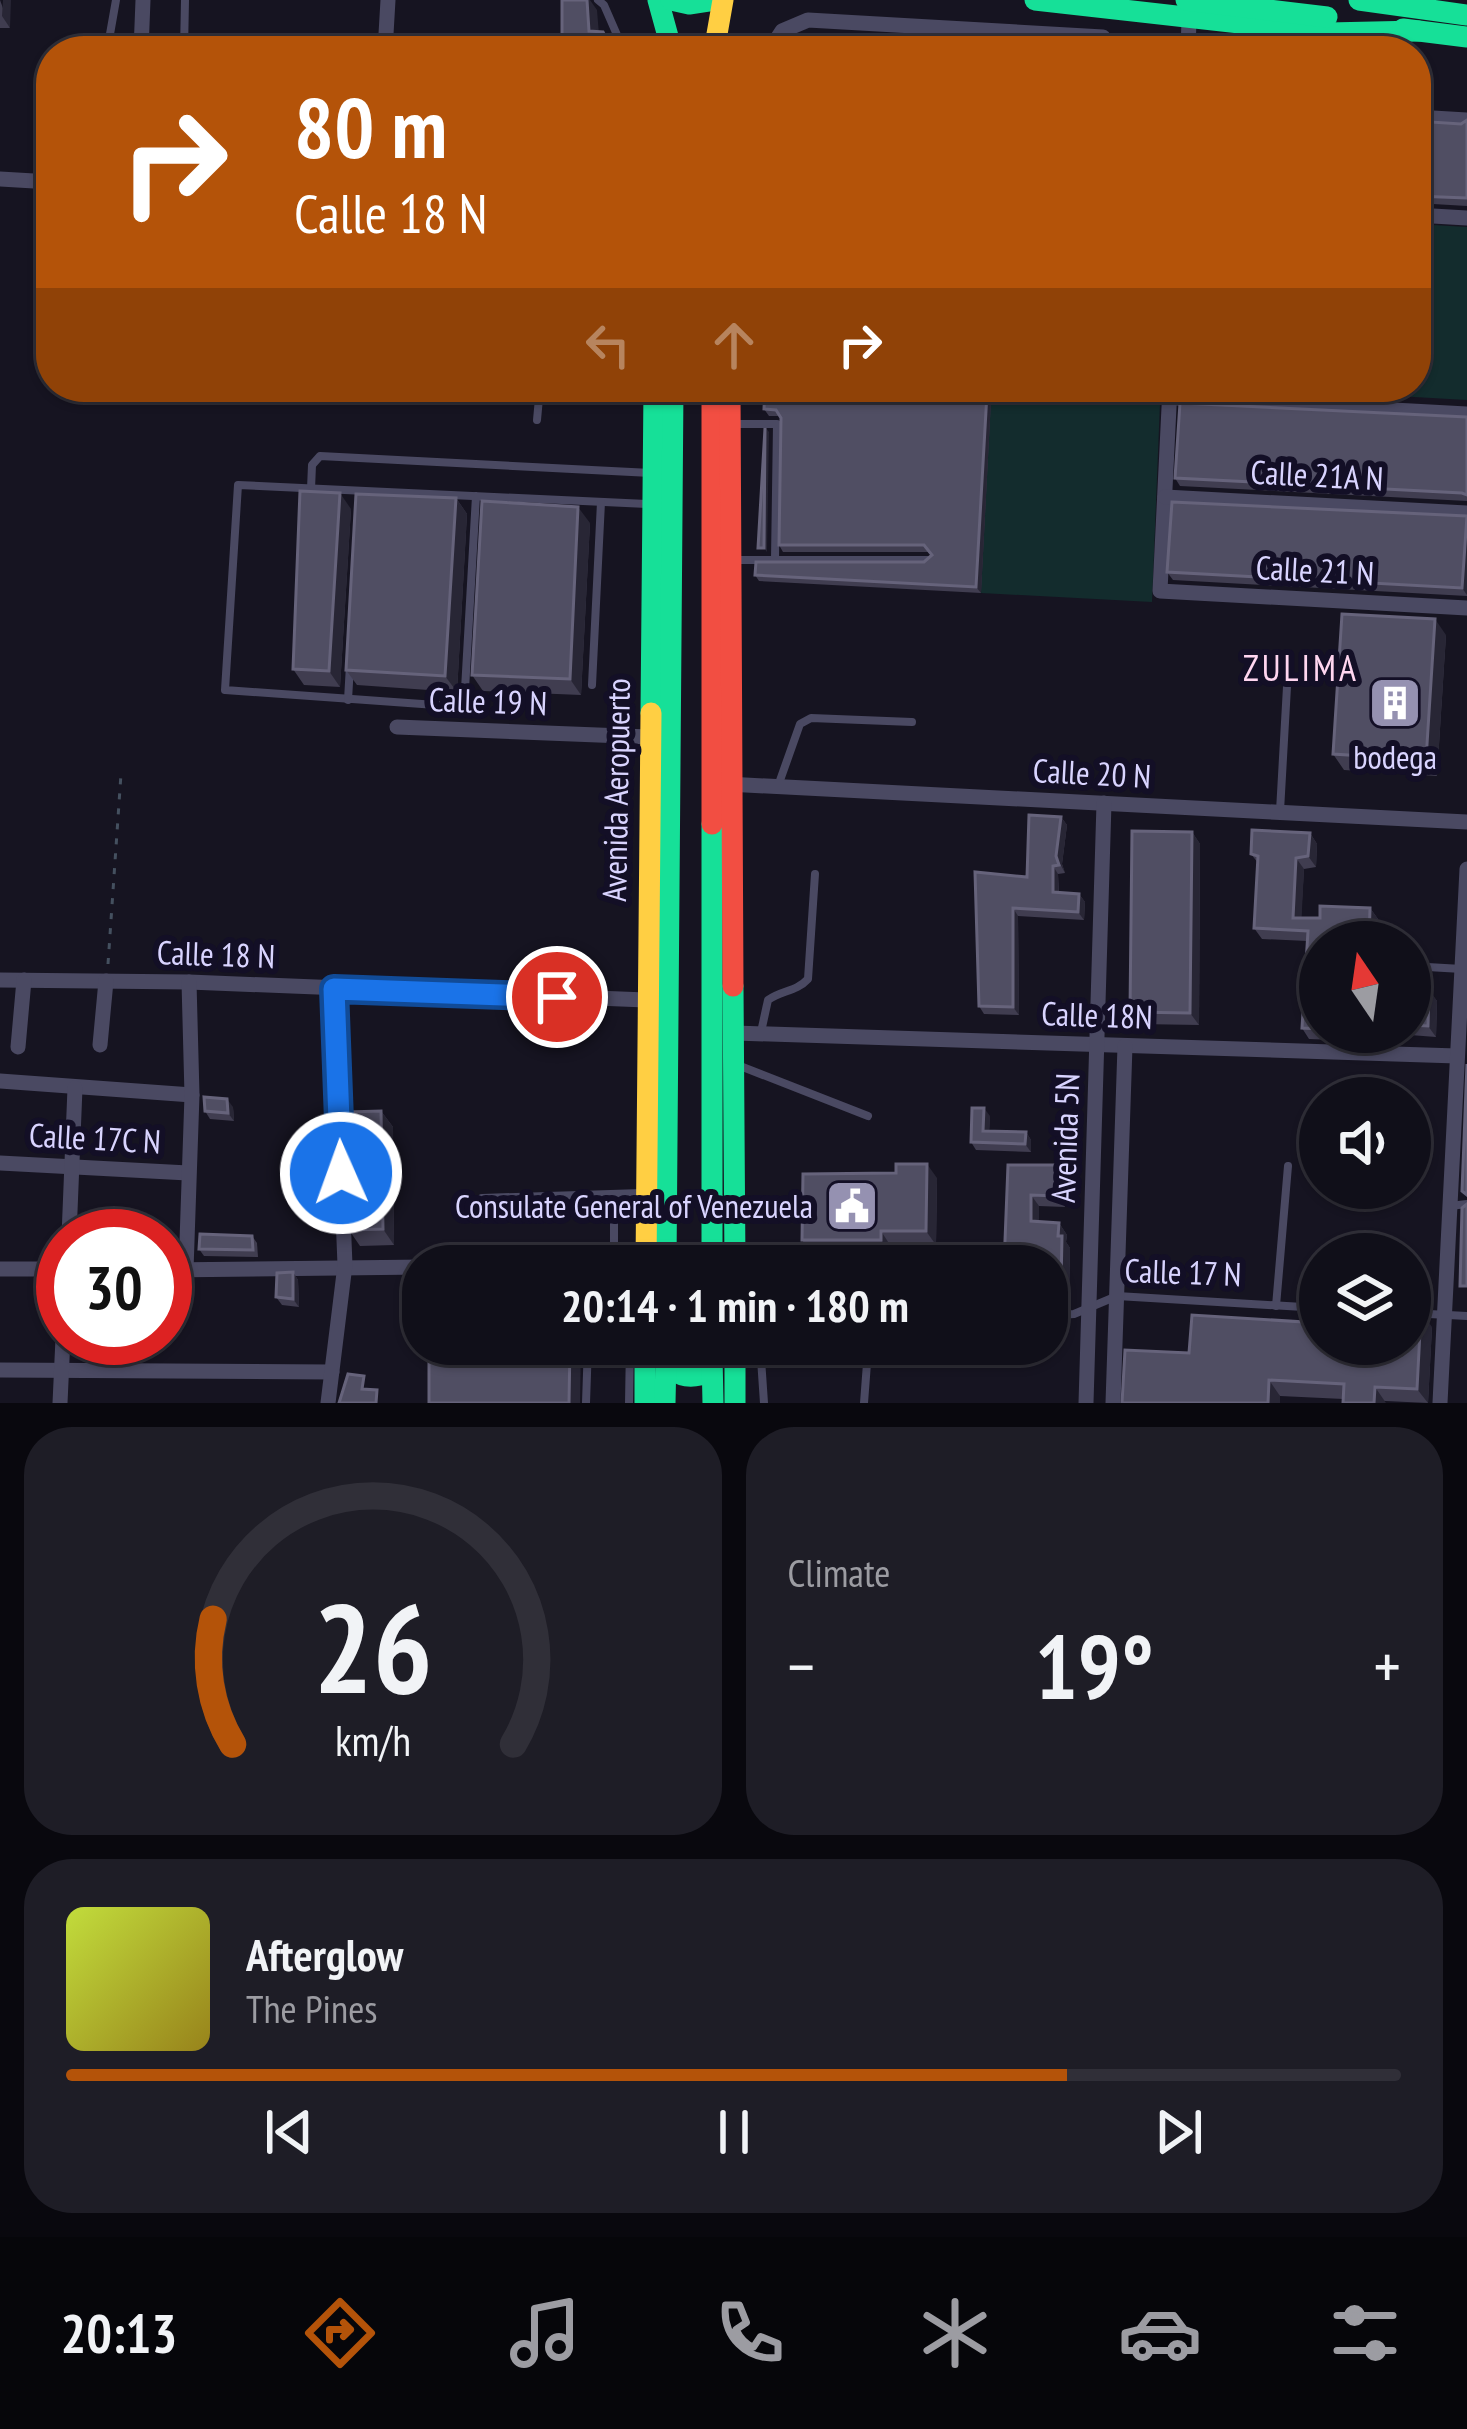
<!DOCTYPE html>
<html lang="en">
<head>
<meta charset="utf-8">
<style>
	:root { --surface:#100f19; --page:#1e1d26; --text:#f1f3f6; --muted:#9c9ca2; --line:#302f38; --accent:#b45309 }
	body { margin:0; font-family:"PT Sans Narrow",sans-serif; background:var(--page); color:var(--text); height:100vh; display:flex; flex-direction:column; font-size:45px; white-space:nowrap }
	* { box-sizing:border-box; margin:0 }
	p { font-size:39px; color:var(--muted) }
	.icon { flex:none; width:66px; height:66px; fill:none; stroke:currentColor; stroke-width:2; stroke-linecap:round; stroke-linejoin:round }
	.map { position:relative; height:1403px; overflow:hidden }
	.sheet { display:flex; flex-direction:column; gap:24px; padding:24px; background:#09080e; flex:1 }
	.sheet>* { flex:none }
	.hud { position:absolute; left:36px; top:36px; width:1395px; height:366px; border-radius:48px; box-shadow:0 3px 9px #0004,0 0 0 3px var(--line); background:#b45309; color:#fff; overflow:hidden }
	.needle { width:78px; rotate:347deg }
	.controls { position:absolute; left:1299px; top:921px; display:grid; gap:24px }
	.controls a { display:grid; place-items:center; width:132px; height:132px; border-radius:50%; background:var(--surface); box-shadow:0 3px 9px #0004,0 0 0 3px var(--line); font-size:60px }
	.speed { position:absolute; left:36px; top:1209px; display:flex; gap:24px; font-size:60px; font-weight:700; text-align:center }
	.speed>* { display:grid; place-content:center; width:156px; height:156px; border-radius:50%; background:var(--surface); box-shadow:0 3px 9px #0004,0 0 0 3px var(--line); line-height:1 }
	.speed .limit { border:18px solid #d22; background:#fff; color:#111 }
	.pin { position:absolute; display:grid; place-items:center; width:102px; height:102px; color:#fff; margin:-51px; border:6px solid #fff; border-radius:50%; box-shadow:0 3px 12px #0007 }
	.me { position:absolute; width:132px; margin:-66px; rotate:358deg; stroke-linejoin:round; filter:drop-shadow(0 0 9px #0008) }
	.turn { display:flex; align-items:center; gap:42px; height:252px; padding:0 60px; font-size:54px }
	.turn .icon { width:156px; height:156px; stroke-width:2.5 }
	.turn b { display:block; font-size:84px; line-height:102px }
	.lanes { display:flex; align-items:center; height:114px; padding:0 60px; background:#0003; justify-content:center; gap:60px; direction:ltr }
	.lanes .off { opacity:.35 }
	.big { font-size:90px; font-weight:600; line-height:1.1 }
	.sheet .card { flex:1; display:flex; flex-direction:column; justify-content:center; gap:18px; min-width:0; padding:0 42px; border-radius:48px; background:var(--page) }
	.sheet .dial { align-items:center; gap:0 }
	.dial svg { height:312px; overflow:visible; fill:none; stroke:var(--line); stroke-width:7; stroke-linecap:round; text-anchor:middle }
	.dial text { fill:var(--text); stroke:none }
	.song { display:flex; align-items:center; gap:36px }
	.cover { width:144px; height:144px; border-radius:18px; background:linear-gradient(135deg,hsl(70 70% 55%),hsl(50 70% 35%)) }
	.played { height:12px; border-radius:6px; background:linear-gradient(90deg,var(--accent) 75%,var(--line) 75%) }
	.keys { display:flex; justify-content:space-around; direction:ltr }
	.heat { display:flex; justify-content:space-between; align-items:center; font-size:66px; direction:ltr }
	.sheet .tiles { flex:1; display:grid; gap:24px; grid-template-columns:1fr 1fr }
	.card:last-child { grid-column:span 2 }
	.trip { position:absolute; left:402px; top:1245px; width:666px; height:120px; border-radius:48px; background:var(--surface); box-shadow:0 3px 9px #0004,0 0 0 3px var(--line); font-weight:600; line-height:120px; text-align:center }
	.tab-bar { display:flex; height:192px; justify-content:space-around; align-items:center; background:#06060a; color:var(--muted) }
	.tab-bar .icon { width:84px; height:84px }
	.tab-bar .on { color:var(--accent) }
	.tab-bar b { font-size:54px; color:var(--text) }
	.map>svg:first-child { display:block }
</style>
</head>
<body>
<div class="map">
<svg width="1467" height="1403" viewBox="0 0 1467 1403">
	<rect width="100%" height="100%" fill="#161421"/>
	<!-- green -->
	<g fill="#132c2d">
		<polygon points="1416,224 1467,227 1467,400 1290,390 1290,387 1416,387"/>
		<polygon points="991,397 1160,403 1152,602 981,593"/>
	</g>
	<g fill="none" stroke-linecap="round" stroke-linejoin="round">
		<!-- path -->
		<polyline stroke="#44505f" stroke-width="3" stroke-dasharray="6 9" stroke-linecap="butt" points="108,964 121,774"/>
		<!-- lane -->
		<g stroke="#4a4962" stroke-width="8">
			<polyline points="598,0 604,5 624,51"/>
			<polyline points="142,38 165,51"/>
			<polyline points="107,51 116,0"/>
			<polyline points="184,51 185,0"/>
			<polyline points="49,182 51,214"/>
			<polyline points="537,420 540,387"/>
			<polyline points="733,424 777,424 775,559"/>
			<polyline points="311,489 312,465 320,456 651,473"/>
			<polyline points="476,496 464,707 225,690 238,485 647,504"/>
			<polyline points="733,560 928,560"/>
			<polyline points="592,685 601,502"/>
			<polyline points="348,700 350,665"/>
			<polyline points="778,786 800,724 811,718 912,722"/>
			<polyline points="1280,811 1288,669"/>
			<polyline points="1410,966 1462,969"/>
			<path d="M 761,1032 L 768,1000 C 782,990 796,992 808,979 L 815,874"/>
			<polyline points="735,1064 868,1116"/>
			<polyline points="614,1196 614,1266"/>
			<polyline points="482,1198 642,1193"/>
			<polyline points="1450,1206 1467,1204"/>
			<polyline points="153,1236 154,1228"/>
			<polyline points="1276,1306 1288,1166"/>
			<polyline points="1410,1313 1467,1316"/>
			<polyline points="1047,1316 1074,1314 1117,1296 1320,1308"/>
			<polyline points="760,1344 764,1403"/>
			<polyline points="586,1403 588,1344"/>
			<polyline points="629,1403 630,1344"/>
			<polyline points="864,1403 868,1350"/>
		</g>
		<!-- street -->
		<g stroke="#4a4962" stroke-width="15">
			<polyline points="141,51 143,0"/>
			<polyline points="385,51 388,0"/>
			<polyline points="769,51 782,31 808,20 1103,37"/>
			<polyline points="1188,51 1189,20"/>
			<polyline points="1416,117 1467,120"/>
			<polyline points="0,179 51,182"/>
			<polyline points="1416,215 1467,218"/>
			<polyline points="976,387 1467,414"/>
			<polyline points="1170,387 1160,591 1467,608"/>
			<polyline points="1165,497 1467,513"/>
			<polyline points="397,727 649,737"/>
			<polyline points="727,784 1467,822"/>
			<polyline points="0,980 189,982 646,1000"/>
			<polyline points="735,1033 1457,1056"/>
			<polyline points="100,1045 106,981"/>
			<polyline points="18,1047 24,980"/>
			<polyline points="0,1081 192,1095"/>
			<polyline points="0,1163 188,1173"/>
			<polyline points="69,1236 75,1088"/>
			<polyline points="0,1269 63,1269"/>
			<polyline points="165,1270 520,1266"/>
			<polyline points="186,1270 192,1095 189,982"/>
			<polyline points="0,1370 332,1372"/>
			<polyline points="60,1403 63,1338"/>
			<polyline points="328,1403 345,1265 334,989"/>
			<polyline points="1086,1403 1104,803"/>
			<polyline points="1113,1403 1125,1046"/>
			<polyline points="1440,1403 1467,869"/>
		</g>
		<!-- fast -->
		<g stroke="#16e098" stroke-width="21">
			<polyline points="658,0 672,51"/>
			<polyline points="671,0 689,4 715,0"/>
			<polyline points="1035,0 1328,33 1419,31"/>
			<polyline points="1186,0 1327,17"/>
			<polyline points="1359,0 1467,15"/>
			<polyline points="1403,29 1467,37"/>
			<polyline points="651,713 654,387"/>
			<polyline points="712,824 712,1266"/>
			<polyline points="733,986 735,1266"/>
			<polyline points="666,1266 673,387"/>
			<polyline points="645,1344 645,1403"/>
			<path d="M 652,1344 C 665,1363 675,1381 700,1375 L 712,1358"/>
			<polyline points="735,1344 735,1403"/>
			<polyline points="712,1356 713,1403"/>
			<polyline points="665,1403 666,1357"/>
		</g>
		<!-- slow -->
		<g stroke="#ffcf43" stroke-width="21">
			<polyline points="714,51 723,0"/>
			<polyline points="646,1266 651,713"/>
		</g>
		<!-- jam -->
		<g stroke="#f24e42" stroke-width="21">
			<polyline points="712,387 712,824"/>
			<polyline points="730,387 733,986"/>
		</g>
	</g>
	<!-- wall -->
	<g fill="#403d50">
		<polygon points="0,0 10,28 0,28"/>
		<polygon points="1467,120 1467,206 1416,203 1416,121 1461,124"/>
		<polygon points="765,387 967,387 967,390 987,393 991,400 981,593 759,581 755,575 924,562 931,555 928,552 783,552 779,545 780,416 769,416 764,409"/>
		<polygon points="1467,417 1467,501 1180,486 1175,478"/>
		<polygon points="456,498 467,514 457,692 357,685 346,670"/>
		<polygon points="351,509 340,687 304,685 293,669"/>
		<polygon points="1467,516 1467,596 1173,580 1167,572"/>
		<polygon points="590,523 581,695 483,691 472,675"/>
		<polygon points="1446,635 1437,776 1344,770 1333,754"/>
		<polygon points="1061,817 1067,825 1062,864 1065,873 1058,874 1059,893 1079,894 1085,902 1084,920 1018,916 1019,1015 984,1014 979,1006 975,872 1027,877"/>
		<polygon points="1192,832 1200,844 1199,1025 1139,1024 1130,1012"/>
		<polygon points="1310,833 1317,844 1316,867 1304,869 1301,918 1320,918 1370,908 1378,919 1377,942 1320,942 1320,1032 1335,1032 1335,1040 1309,1039 1302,1028 1307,941 1262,939 1254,928 1258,863 1251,854"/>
		<polygon points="1410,969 1428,980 1427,989 1437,1001 1436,1037 1371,1032 1410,1032"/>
		<polygon points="233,1107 234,1121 210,1119 205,1111"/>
		<polygon points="381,1111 393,1127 394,1245 360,1246 349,1230"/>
		<polygon points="990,1116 989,1131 1026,1132 1031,1140 1031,1152 976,1150 971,1142"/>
		<polygon points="1008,1165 1074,1177 1072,1195 1064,1195 1065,1207 1039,1206 1039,1222 1059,1223 1067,1235 1066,1242 1070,1248 1069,1297 1047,1296 1047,1266"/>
		<polygon points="937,1178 936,1245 890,1245 890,1254 812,1254 802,1240"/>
		<polygon points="252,1236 257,1243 258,1257 204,1256 199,1249"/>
		<polygon points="293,1272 298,1280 299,1307 282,1305 276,1297"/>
		<polygon points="1432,1327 1428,1403 1280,1396 1189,1353 1320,1344"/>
	</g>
	<!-- shaded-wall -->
	<g fill="#282635">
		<polygon points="3,0 11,0 10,28 2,16"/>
		<polygon points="587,0 590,0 597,10 600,47 589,31"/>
		<polygon points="987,393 991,400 981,593 976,587"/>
		<polygon points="766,428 769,432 767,552 764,548"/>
		<polygon points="340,493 351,509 340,687 329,671"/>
		<polygon points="456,498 467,514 457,692 445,676"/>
		<polygon points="578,507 590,523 581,695 570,679"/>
		<polygon points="1467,518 1467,595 1462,588"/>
		<polygon points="1435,619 1446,635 1437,776 1426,760"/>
		<polygon points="1061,817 1067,825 1062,864 1065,873 1056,856"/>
		<polygon points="1192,832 1200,844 1199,1025 1190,1013"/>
		<polygon points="1310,833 1317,844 1316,867 1308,856"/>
		<polygon points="1296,858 1304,869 1301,929 1293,918"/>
		<polygon points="1053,866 1058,874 1059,900 1053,892"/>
		<polygon points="1079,894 1085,902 1084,920 1078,912"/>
		<polygon points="1013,908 1018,916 1019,1015 1013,1007"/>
		<polygon points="1370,908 1378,919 1377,942 1369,942"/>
		<polygon points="1420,969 1428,980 1427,1000 1419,989"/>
		<polygon points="1429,989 1437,1001 1436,1037 1428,1026"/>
		<polygon points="227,1099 233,1107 234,1121 228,1113"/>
		<polygon points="984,1108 990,1116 989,1139 983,1131"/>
		<polygon points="381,1111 393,1127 394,1245 383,1229"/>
		<polygon points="1026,1132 1031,1140 1031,1152 1025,1144"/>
		<polygon points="927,1164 937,1178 936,1245 926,1231"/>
		<polygon points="1066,1165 1074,1177 1072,1195 1064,1183"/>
		<polygon points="1056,1183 1064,1195 1065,1207 1057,1196"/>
		<polygon points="1031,1195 1039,1206 1039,1232 1031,1221"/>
		<polygon points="1059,1223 1067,1235 1066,1242 1070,1248 1069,1297 1061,1285"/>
		<polygon points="881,1231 890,1245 890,1254 881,1240"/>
		<polygon points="293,1272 298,1280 299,1307 293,1299"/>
		<polygon points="1421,1312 1432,1327 1428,1403 1417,1389"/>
		<polygon points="570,1344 581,1344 580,1403 569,1403"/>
		<polygon points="1269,1380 1280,1396 1280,1403 1268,1403"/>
		<polygon points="1375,1387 1386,1403 1374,1403"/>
	</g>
	<!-- building -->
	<g fill="#504e63" stroke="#66637b" stroke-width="3">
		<polygon points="562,0 587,0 589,31 603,32 608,42 609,51 562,51"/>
		<polygon points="1467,120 1467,198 1416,196 1416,121 1461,124"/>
		<polygon points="765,387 963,387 964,390 987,393 976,587 755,575 756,562 924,562 932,555 924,545 779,545 781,418 776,410 764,409"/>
		<polygon points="1180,403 1467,417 1467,495 1462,493 1175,478"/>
		<polygon points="765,428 764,548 758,548"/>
		<polygon points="300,491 340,493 329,671 293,669"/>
		<polygon points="356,494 456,498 445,676 346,670"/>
		<polygon points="482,501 578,507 570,679 472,675"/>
		<polygon points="1172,502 1467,516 1462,588 1167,572"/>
		<polygon points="1342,614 1435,619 1426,760 1333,754"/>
		<polygon points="1029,815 1061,817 1056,856 1059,865 1053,866 1053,892 1079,894 1078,912 1013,908 1013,1007 979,1006 975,872 1027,877"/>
		<polygon points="1252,830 1310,833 1308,856 1296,858 1293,918 1320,918 1320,906 1370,908 1369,942 1320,942 1320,1029 1302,1028 1308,931 1254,928 1258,856 1251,854"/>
		<polygon points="1132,831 1192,832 1190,1013 1130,1012"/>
		<polygon points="1410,969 1420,969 1419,989 1429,989 1428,1026 1410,1025"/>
		<polygon points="1467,1064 1467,1195 1462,1191"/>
		<polygon points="204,1097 227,1099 228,1113 205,1111"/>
		<polygon points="972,1108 984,1108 983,1131 1026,1132 1025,1144 971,1142"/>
		<polygon points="381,1111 383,1229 349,1230 348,1112"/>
		<polygon points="896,1164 927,1164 926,1231 881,1231 881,1240 802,1240 803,1174 896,1173"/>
		<polygon points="1008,1165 1066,1165 1064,1183 1056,1183 1057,1196 1031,1195 1031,1221 1059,1223 1058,1236 1062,1236 1061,1285 1047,1285 1047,1266 1004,1266"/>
		<polygon points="1467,1204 1467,1286 1460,1286 1462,1208"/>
		<polygon points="200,1234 252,1236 253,1250 199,1249"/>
		<polygon points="293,1272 293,1299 276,1297 277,1273"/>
		<polygon points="1410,1311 1421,1312 1417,1389 1375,1387 1374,1403 1343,1403 1344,1384 1269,1380 1268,1403 1122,1403 1125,1350 1189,1353 1192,1315 1320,1323 1320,1344 1410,1344"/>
		<polygon points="429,1344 570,1344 569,1403 429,1403"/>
		<polygon points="348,1374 364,1376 362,1389 377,1390 376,1403 339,1403"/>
	</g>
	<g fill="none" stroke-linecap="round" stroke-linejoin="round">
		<!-- route casing -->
		<g stroke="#114b97" stroke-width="30">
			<polyline id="route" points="341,1173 334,989 557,997"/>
		</g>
		<!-- route -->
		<use href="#route" stroke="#1a73e8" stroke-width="21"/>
	</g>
	<!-- icons -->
	<defs>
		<g id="building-square" transform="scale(2.7)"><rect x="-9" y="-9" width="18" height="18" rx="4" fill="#9591b1" stroke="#130f26"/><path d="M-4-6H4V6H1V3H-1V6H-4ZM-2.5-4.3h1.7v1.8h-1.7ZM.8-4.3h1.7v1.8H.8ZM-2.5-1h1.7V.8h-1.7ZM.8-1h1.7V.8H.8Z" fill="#fff"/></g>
		<g id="civic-square" transform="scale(2.7)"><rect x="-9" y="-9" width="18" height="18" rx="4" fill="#9591b1" stroke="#130f26"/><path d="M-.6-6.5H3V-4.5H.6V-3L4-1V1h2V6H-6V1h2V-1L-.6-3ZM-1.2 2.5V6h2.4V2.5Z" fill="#fff"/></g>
	</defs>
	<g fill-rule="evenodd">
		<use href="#building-square" x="1395" y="703"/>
		<use href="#civic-square" x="852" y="1206"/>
	</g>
	<g text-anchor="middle" stroke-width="12" stroke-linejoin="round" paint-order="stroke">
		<!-- street labels -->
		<g font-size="33" fill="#d9d4ff" stroke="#130f26">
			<text transform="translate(1317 475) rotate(3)" y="12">Calle 21A N</text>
			<text transform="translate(1315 570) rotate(3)" y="12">Calle 21 N</text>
			<text transform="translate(488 701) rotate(2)" y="12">Calle 19 N</text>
			<text transform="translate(1092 773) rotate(3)" y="12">Calle 20 N</text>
			<text transform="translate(616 790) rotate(-89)" y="12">Avenida Aeropuerto</text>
			<text transform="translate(216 954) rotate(2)" y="12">Calle 18 N</text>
			<text transform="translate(1097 1015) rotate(2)" y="12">Calle 18N</text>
			<text transform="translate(95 1138) rotate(3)" y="12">Calle 17C N</text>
			<text transform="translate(1065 1138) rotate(-88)" y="12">Avenida 5N</text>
			<text transform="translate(1183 1272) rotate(2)" y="12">Calle 17 N</text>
		</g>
		<!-- poi labels -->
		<g font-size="33" fill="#d9d4ff" stroke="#130f26">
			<text x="1395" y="769">bodega</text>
			<text x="813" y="1218" text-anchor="end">Consulate General of Venezuela</text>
		</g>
		<!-- neighbourhood labels -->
		<g font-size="36" letter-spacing="3" fill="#ffd6f0" stroke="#130f26">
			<text x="1301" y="681">ZULIMA</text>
		</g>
	</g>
</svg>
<div class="controls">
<a><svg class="needle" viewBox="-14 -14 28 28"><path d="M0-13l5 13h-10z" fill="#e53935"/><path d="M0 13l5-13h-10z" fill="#9c9ca2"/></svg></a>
<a><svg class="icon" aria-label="sound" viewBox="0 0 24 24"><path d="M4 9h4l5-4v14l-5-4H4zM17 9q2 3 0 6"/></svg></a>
<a><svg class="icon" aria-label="layers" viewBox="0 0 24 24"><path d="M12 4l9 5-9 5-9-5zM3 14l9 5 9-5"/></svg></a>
</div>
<div class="speed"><div class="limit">30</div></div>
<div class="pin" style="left:557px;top:997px;background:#d93025"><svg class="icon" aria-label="arrive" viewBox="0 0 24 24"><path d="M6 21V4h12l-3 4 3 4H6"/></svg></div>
<svg class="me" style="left:341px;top:1173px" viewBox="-20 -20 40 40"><circle r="17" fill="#1a73e8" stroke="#fff" stroke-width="3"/><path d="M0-11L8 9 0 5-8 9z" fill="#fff"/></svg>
<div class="trip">20:14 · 1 min · 180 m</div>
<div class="hud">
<div class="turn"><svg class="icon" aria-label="right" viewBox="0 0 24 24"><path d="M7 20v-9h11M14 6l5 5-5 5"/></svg><div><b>80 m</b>Calle 18 N</div></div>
<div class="lanes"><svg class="icon off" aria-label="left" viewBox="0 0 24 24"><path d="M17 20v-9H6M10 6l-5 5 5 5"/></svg><svg class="icon off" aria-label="ahead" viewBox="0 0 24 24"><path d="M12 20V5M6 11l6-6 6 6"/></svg><svg class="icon" aria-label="right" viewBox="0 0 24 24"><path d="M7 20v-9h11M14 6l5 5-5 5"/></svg></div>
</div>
</div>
<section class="sheet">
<div class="tiles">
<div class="card dial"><svg viewBox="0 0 100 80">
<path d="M14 69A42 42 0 1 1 86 69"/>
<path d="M14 69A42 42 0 0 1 9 37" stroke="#b45309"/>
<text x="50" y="56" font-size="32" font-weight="700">26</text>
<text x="50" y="72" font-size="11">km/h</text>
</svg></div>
<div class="card"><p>Climate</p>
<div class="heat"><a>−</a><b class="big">19°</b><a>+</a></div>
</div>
<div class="card">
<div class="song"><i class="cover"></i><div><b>Afterglow</b><p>The Pines</p></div></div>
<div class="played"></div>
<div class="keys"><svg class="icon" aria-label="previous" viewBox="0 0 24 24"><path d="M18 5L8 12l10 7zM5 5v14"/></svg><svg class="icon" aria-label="pause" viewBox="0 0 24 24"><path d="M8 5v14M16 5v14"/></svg><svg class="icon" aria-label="next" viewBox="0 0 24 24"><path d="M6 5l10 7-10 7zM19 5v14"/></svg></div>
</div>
</div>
</section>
<nav class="tab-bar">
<b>20:13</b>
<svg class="icon on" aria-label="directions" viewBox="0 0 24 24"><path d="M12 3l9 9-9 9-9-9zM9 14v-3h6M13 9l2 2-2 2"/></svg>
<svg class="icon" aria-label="music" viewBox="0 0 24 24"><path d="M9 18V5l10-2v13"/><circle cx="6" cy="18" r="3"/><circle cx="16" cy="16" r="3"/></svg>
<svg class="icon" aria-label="phone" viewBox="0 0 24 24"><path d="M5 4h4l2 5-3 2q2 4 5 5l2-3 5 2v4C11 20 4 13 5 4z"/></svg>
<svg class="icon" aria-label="climate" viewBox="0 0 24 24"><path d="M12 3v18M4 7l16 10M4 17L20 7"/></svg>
<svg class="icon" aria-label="car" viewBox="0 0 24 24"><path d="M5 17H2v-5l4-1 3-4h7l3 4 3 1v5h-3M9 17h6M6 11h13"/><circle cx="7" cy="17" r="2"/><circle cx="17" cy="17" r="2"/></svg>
<svg class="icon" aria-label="filters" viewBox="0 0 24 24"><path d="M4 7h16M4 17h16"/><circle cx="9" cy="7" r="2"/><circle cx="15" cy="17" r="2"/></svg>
</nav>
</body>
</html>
